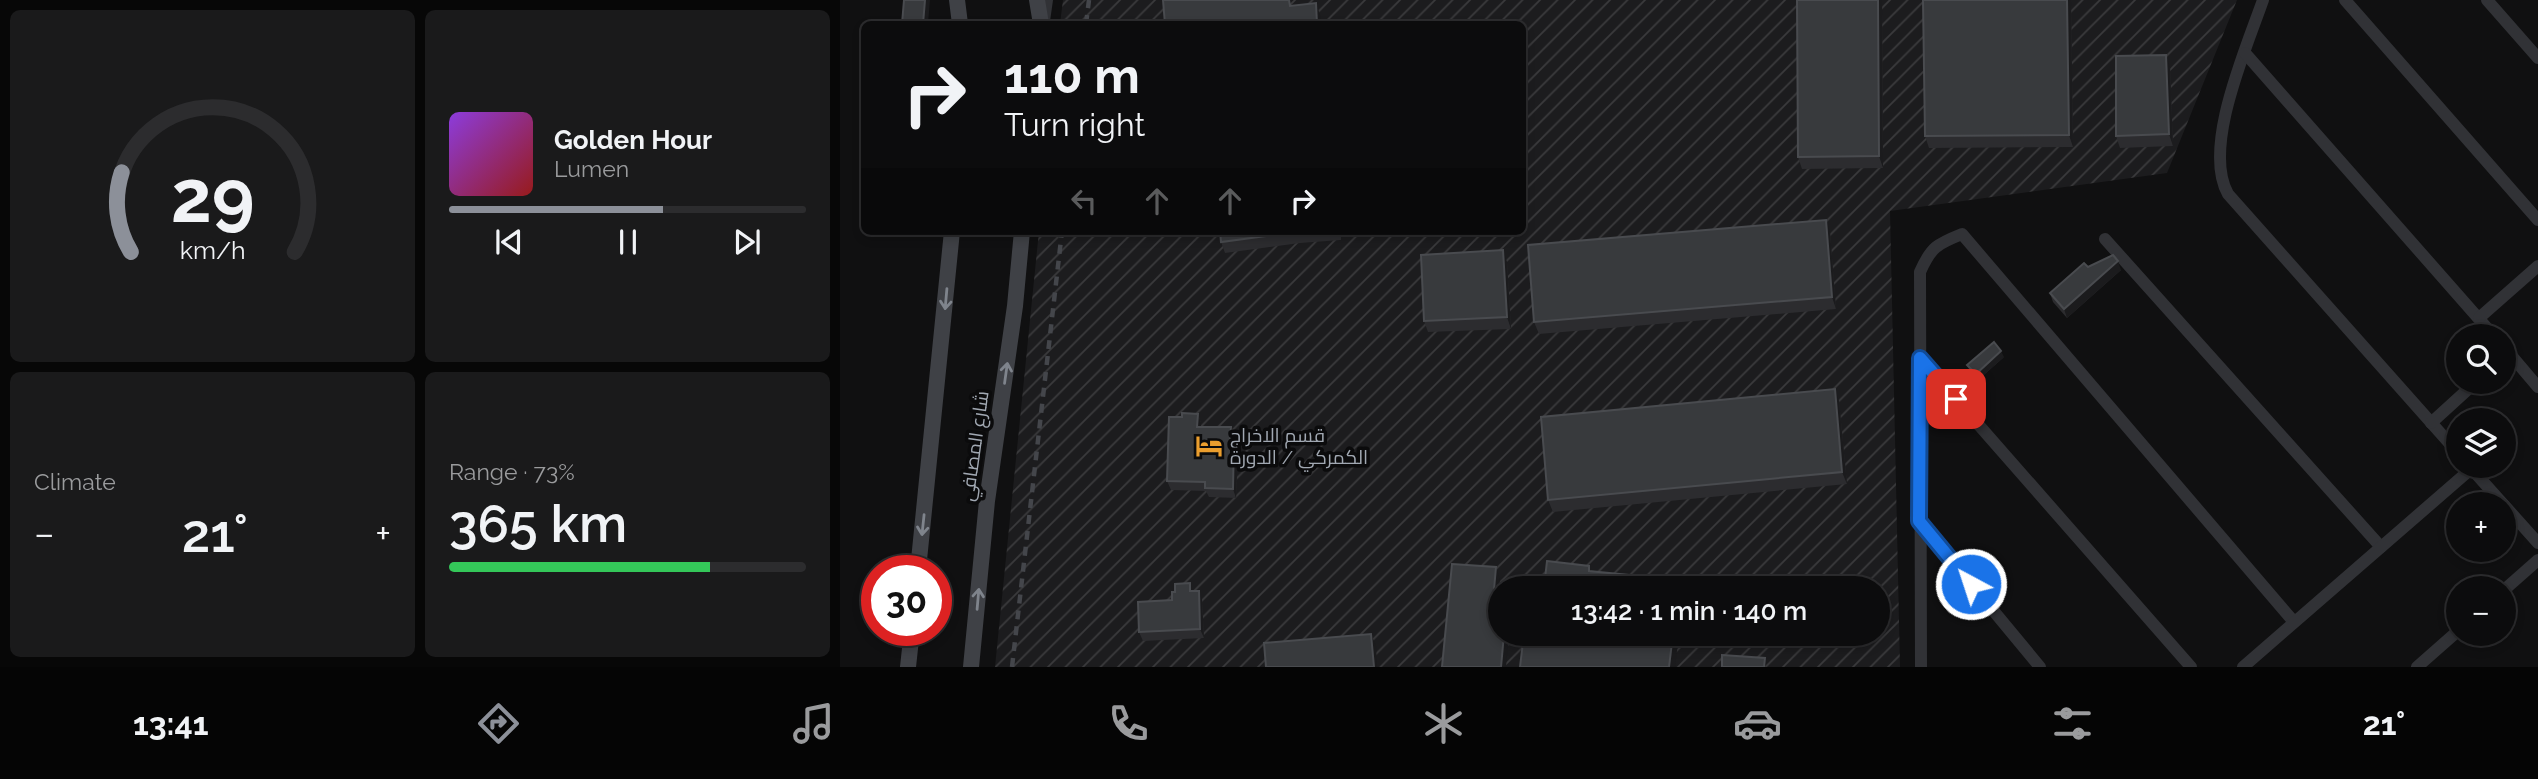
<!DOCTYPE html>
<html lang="en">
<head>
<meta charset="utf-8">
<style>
	:root { --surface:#0c0c0d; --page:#1a1a1b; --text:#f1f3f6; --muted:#9a9b9d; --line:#2c2c2e; --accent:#8c9099 }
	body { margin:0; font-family:Raleway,Cairo,sans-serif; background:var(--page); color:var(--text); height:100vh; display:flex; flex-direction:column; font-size:26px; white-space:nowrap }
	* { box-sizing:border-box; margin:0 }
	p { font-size:23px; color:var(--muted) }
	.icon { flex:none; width:38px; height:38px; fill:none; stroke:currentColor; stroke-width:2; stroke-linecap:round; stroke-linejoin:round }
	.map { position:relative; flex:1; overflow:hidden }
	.panel { display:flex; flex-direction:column; gap:10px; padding:10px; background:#070707; width:840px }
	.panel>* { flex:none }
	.top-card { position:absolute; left:21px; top:21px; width:665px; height:214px; border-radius:10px; box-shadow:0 4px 10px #0003,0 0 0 2px var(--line); background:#0c0c0d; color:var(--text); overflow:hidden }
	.tools { position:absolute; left:1606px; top:324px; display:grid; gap:14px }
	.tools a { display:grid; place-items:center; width:70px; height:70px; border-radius:50%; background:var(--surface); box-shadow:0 4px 10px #0003,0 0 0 2px var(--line); font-size:35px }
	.speed { position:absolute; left:21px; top:555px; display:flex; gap:14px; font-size:35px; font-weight:700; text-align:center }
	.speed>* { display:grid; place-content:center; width:91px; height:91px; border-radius:50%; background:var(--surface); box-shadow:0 4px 10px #0003,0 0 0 2px var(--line); line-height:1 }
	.speed .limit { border:10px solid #d22; background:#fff; color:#111 }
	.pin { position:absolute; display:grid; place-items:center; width:60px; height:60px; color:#fff; margin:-30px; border-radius:14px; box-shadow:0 4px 10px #0006 }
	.me { position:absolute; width:77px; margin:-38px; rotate:320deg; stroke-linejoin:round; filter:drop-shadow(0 0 5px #0008) }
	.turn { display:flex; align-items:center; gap:24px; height:147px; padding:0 28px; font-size:32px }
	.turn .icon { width:91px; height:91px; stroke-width:2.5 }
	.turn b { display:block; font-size:49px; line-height:60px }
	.lanes { display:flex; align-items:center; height:66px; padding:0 28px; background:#0003; justify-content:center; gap:35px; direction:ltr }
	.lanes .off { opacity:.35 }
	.big { font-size:52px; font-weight:600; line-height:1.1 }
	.panel .card { flex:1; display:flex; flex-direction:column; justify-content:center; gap:10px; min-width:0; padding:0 24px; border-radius:10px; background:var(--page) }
	.panel .dial { align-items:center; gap:0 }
	.dial svg { height:182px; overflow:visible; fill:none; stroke:var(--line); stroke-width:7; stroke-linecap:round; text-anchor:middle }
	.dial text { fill:var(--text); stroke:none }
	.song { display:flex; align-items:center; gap:21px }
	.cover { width:84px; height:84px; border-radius:10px; background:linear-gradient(135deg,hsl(270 70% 55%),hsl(0 70% 35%)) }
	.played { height:7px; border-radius:4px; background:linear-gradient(90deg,var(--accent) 60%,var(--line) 60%) }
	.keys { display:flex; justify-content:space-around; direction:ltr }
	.heat { display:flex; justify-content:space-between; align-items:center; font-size:38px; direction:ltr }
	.charge { height:10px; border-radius:5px; background:linear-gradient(90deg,#34c759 73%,var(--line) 0) }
	.panel .tiles { flex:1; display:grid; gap:10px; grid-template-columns:repeat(2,1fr) }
	.trip { position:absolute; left:648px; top:576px; width:402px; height:70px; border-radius:35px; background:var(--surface); box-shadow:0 4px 10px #0003,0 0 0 2px var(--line); font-weight:600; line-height:70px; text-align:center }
	.tabs { display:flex; height:112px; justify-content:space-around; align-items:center; background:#050505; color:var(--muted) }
	.tabs .icon { width:49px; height:49px }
	.tabs .on { color:var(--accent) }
	.tabs b { font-size:32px; color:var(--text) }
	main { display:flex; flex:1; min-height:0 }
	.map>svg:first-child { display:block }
</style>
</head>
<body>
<main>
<section class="panel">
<div class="tiles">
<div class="card dial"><svg viewBox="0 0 100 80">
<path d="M14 69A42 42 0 1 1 86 69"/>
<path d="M14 69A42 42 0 0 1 10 34" stroke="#8c9099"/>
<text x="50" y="56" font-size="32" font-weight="700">29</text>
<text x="50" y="72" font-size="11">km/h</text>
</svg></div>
<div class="card">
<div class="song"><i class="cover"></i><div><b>Golden Hour</b><p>Lumen</p></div></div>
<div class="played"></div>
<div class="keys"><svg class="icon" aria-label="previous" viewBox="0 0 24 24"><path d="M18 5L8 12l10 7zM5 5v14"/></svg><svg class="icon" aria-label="pause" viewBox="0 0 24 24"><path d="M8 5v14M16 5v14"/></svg><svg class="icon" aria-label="next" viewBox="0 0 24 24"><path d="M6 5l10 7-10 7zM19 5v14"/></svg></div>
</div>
<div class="card"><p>Climate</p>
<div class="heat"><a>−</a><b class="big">21°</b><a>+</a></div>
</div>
<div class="card"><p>Range · 73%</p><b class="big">365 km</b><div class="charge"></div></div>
</div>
</section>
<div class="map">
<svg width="1698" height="667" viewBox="0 0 1698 667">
	<defs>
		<pattern id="industrial-furrows" width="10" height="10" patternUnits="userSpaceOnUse" patternTransform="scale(1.75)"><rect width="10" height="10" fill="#1c1c1e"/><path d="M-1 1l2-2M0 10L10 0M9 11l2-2" fill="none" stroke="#3a3a3c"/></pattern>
	</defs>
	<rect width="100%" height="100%" fill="#101011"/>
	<!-- industrial -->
	<path fill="url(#industrial-furrows)" fill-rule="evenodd" d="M 223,0 L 1397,0 L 1327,173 L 1050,211 L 1060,667 L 155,667 L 199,231 L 682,231 L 682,24 L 220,24 ZM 660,588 L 1038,588 L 1038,634 L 660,634 Z"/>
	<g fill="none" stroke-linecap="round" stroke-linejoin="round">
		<!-- street -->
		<g stroke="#313236" stroke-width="12">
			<path d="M 1423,0 C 1406,49 1362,148 1388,194 L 1619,454"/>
			<polyline points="1505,0 1698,220"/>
			<polyline points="1647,0 1698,58"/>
			<polyline points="204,21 207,0"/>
			<polyline points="1405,53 1654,336"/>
			<polyline points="1265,239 1541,547"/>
			<polyline points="1639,318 1698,266"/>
			<polyline points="1664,347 1698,387"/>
			<polyline points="1080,358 1351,667"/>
			<polyline points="1591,423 1636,382"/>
			<polyline points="1629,466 1663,504"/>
			<polyline points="1664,505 1698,543"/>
			<polyline points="1079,521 1200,667"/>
			<polyline points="1664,590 1698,560"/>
			<path d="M 1081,667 L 1080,272 C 1091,247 1097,244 1122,234 L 1454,622"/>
			<polyline points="1403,667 1631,469"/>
			<polyline points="1577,667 1619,630"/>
		</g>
		<!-- secondary -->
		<g stroke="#3f4146" stroke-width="16">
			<polyline points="117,0 120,24"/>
			<polyline points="197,0 201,24"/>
			<polyline points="78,570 112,231"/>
			<polyline points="68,667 72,630"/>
			<polyline points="131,667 147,501 175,306 182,231"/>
		</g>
		<!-- rail -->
		<g stroke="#44464b" stroke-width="4.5" stroke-dasharray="9 7" stroke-linecap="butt">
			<polyline points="246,24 249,0"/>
			<polyline points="172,667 222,231"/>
		</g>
	</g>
	<!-- wall -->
	<g fill="#2c2c2f">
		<polygon points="1042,0 1043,168 962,169 958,157"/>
		<polygon points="1231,0 1233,147 1089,148 1085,136"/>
		<polygon points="1330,67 1333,146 1280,148 1276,136"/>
		<polygon points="380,231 569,231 501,237 501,240 460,243 385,253 381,242"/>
		<polygon points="576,231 623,231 623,234 577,235"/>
		<polygon points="990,232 996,309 699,334 694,322"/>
		<polygon points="667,262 671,329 588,332 584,321"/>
		<polygon points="1248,267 1281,270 1227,318 1213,302 1210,293"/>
		<polygon points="1164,357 1138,380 1130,371 1127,365"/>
		<polygon points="999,401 1007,484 713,512 708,500"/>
		<polygon points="358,414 361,423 361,427 391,427 398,447 396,498 369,497 366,491 331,490 327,481 342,417"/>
		<polygon points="353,591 362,600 364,638 303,641 299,632 332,600"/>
	</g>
	<!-- shaded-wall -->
	<g fill="#1b1b1d">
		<polygon points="85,0 90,0 88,24 83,24"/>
		<polygon points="1038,0 1042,0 1043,168 1039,156"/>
		<polygon points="1227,0 1231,0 1233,147 1229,135"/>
		<polygon points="476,3 480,15 481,24 477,24"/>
		<polygon points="1326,55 1330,67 1333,146 1329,134"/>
		<polygon points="986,220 990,232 996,309 992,297"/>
		<polygon points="663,250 667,262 671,329 667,317"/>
		<polygon points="1278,261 1281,270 1227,318 1224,309"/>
		<polygon points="1161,351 1164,357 1138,380 1136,374"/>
		<polygon points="995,389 999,401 1007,484 1002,472"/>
		<polygon points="358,414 361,423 361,436 357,427"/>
		<polygon points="391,427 394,436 393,447 390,438"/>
		<polygon points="394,438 398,447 396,498 393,489"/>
		<polygon points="656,567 660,579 657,613 653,601"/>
		<polygon points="359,591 362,600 364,638 360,629"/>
		<polygon points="531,634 536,646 537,667 534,667"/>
		<polygon points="664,634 669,634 666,667 661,667"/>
		<polygon points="833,634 839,634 835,667 829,667"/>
	</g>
	<!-- building -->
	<g fill="#383a3d" stroke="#494b4f" stroke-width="2">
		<polygon points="64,0 85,0 83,24 62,24"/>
		<polygon points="323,0 449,0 450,6 476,3 477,24 325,24"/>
		<polygon points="957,0 1038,0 1039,156 958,157"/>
		<polygon points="1083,0 1227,0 1229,135 1085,136"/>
		<polygon points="1326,55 1329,134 1276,136 1276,56"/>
		<polygon points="986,220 992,297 694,322 688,245"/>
		<polygon points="380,231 464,231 381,242"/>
		<polygon points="663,250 667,317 584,321 581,255"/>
		<polygon points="1273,255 1278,261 1224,309 1210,293 1244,263 1248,267"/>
		<polygon points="1154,342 1161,351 1136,374 1127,365"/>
		<polygon points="995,389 1002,472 708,500 701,417"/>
		<polygon points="342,413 358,414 357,427 391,427 390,438 394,438 393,489 365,488 365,482 327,481 329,417 342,417"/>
		<polygon points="707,561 749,566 749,571 840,580 839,588 704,588"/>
		<polygon points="612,564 656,567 653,601 660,602 660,634 664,634 661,667 602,667"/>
		<polygon points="350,583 350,591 359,591 360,629 299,632 298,602 332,600 332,592 335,592 335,584"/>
		<polygon points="531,634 534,667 426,667 424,643"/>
		<polygon points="684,634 833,634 829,667 680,667"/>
		<polygon points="882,655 925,658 924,667 882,667"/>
	</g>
	<!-- one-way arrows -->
	<defs><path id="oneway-shaft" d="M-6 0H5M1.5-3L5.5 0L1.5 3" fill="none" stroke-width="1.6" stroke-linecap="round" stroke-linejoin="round" transform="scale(1.75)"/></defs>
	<g stroke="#7f848c">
		<use href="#oneway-shaft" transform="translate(106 299) rotate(95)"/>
		<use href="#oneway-shaft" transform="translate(166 373) rotate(-82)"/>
		<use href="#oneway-shaft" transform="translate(83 525) rotate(96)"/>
		<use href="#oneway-shaft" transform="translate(138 599) rotate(-85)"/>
	</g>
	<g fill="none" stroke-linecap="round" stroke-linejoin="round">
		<!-- route casing -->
		<g stroke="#114b97" stroke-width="18">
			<polyline id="route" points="1116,399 1080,358 1079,521 1131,584"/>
		</g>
		<!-- route -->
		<use href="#route" stroke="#1a73e8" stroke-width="12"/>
	</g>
	<!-- icons -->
	<defs>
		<g id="hotel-bare" transform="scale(2.1)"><path d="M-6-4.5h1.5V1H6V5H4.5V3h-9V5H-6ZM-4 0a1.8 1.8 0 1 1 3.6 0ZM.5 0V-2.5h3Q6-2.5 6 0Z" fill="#eb9e2e" stroke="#0b0b0c" stroke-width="2.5" paint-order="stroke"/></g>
	</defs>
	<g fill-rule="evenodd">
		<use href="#hotel-bare" x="369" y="446"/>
	</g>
	<g text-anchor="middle" stroke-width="7" stroke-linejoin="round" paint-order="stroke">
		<!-- poi labels -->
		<g font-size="19" fill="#a1a8b2" stroke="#0b0b0c" text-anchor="start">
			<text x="390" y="442">قسم الاخراج<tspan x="390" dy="22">الكمركي / الدورة</tspan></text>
		</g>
		<!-- street labels -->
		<g font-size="19" fill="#a1a8b2" stroke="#0b0b0c">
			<text transform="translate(134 446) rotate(-82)" y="7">شارع المصافي</text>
		</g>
	</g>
</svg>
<div class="tools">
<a><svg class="icon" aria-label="search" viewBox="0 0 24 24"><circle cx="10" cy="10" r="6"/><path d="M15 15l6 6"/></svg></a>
<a><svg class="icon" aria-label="layers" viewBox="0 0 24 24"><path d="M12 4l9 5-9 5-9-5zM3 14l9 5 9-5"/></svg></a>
<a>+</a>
<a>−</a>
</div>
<div class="speed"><div class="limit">30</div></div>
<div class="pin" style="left:1116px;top:399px;background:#d93025"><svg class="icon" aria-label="arrive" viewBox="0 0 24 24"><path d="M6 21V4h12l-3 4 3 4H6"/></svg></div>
<svg class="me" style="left:1131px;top:584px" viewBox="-20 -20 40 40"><circle r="17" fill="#1a73e8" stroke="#fff" stroke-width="3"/><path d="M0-11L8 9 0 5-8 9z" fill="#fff"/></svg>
<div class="trip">13:42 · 1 min · 140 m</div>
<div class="top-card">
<div class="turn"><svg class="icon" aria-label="right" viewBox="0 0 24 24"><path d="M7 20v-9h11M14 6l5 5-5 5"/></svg><div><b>110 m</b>Turn right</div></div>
<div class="lanes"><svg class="icon off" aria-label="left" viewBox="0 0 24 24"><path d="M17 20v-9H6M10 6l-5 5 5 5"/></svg><svg class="icon off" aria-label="ahead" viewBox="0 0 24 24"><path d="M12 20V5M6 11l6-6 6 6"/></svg><svg class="icon off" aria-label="ahead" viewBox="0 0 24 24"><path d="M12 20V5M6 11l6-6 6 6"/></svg><svg class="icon" aria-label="right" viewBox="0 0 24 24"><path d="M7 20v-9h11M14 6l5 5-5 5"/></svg></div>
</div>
</div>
</main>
<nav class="tabs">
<b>13:41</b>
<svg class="icon on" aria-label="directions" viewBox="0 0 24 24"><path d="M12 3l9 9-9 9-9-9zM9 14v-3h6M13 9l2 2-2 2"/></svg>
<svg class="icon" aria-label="music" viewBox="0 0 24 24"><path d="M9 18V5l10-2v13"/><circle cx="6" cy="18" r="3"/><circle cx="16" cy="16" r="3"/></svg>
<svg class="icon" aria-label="phone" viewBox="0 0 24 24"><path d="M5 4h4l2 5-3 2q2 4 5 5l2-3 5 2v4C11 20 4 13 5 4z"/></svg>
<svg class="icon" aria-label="climate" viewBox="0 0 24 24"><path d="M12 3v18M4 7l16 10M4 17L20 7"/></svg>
<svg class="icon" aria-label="car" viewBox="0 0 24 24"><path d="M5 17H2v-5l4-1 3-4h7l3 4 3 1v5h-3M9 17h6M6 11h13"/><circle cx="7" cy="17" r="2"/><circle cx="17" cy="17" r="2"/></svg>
<svg class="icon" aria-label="filters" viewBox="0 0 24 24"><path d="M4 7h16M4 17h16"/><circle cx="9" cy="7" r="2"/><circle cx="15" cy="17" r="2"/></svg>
<b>21°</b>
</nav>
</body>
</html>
